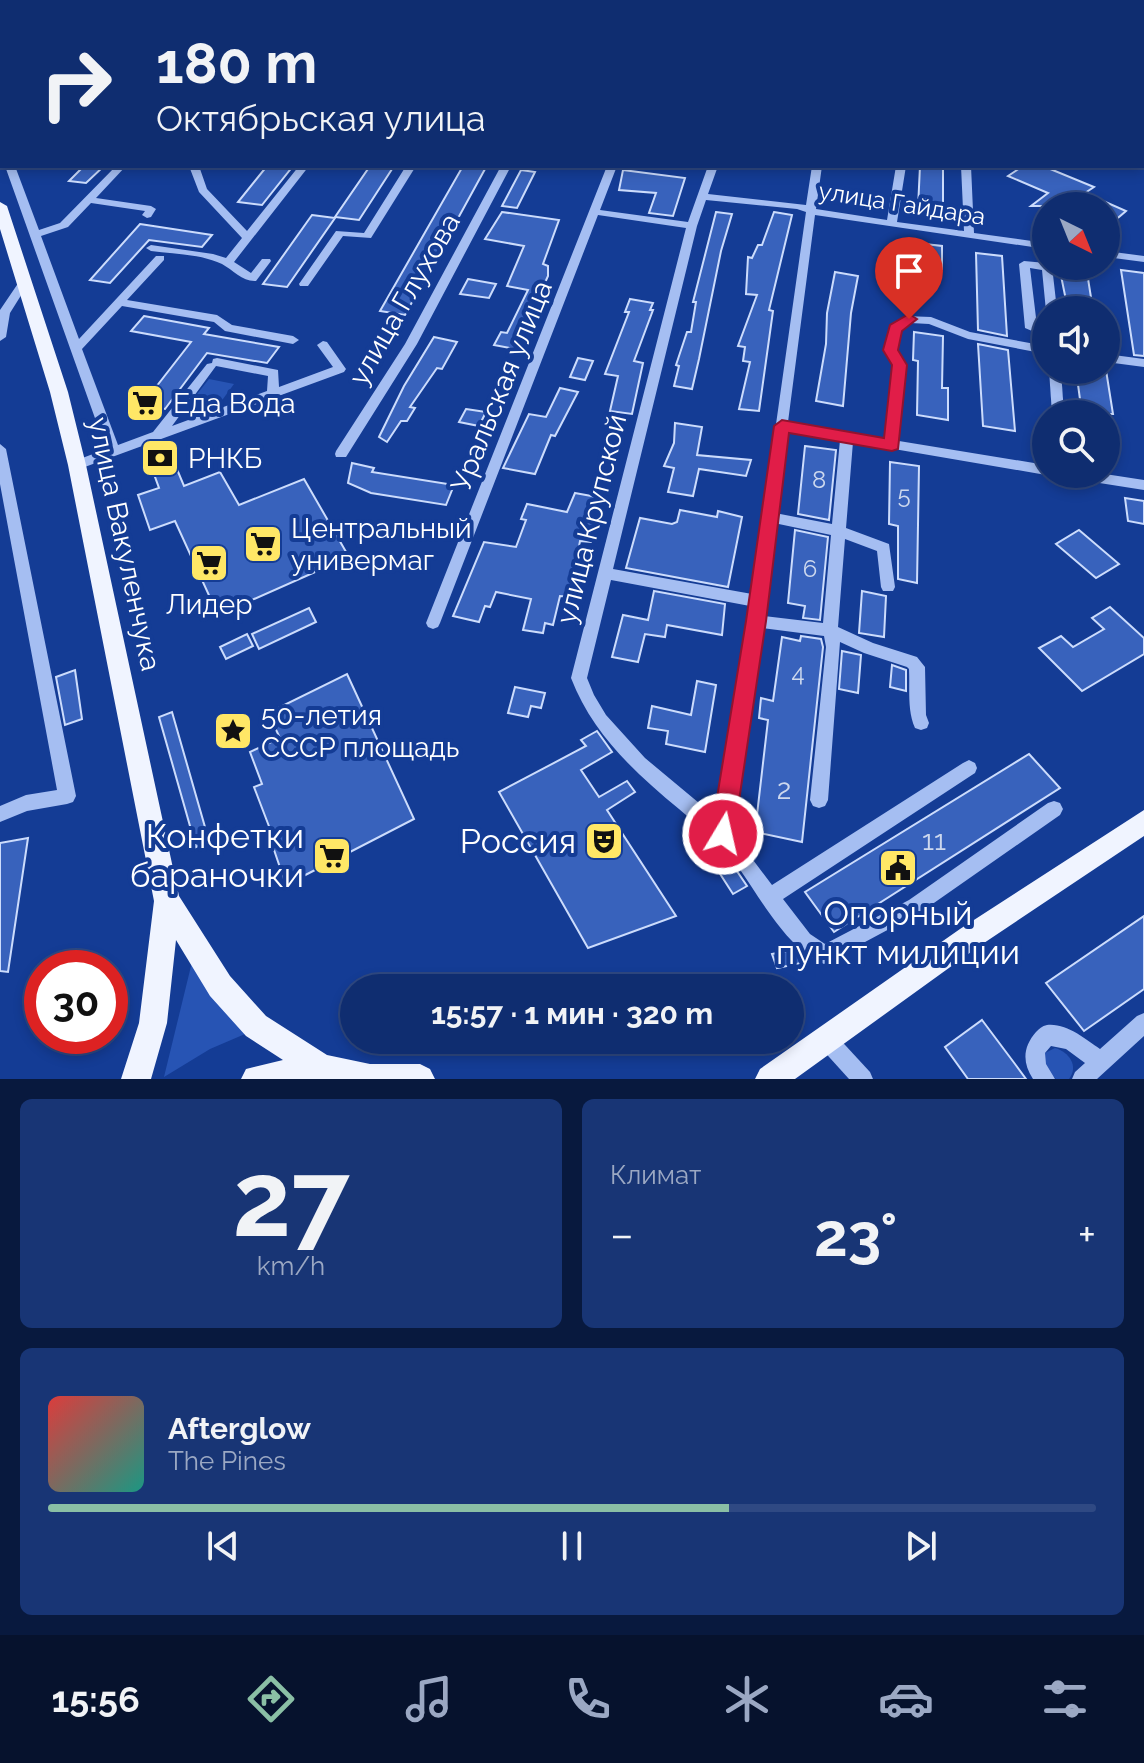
<!DOCTYPE html>
<html lang="ru">
<head>
<meta charset="utf-8">
<style>
	:root { --surface:#0f2d70; --page:#183575; --text:#f1f3f6; --muted:#9ba8c3; --line:#2f4983; --accent:#8abfa5 }
	body { margin:0; font-family:Raleway,sans-serif; background:var(--page); color:var(--text); height:100vh; display:flex; flex-direction:column; font-size:30px; white-space:nowrap }
	* { box-sizing:border-box; margin:0 }
	p { font-size:26px; color:var(--muted) }
	.icon { flex:none; width:44px; height:44px; fill:none; stroke:currentColor; stroke-width:2; stroke-linecap:round; stroke-linejoin:round }
	.map { position:relative; height:1079px; overflow:hidden }
	.sheet { display:flex; flex-direction:column; gap:20px; padding:20px; background:#08193e; flex:1 }
	.sheet>* { flex:none }
	.hud { position:absolute; left:0px; top:0px; width:1144px; height:168px; box-shadow:0 4px 12px #0003,0 0 0 2px var(--line); background:#0f2d70; color:var(--text); overflow:hidden }
	.needle { width:52px; rotate:137deg }
	.controls { position:absolute; left:1032px; top:192px; display:grid; gap:16px }
	.controls a { display:grid; place-items:center; width:88px; height:88px; border-radius:50%; background:var(--surface); box-shadow:0 4px 12px #0003,0 0 0 2px var(--line); font-size:40px }
	.speed { position:absolute; left:24px; top:950px; display:flex; gap:16px; font-size:40px; font-weight:700; text-align:center }
	.speed>* { display:grid; place-content:center; width:104px; height:104px; border-radius:50%; background:var(--surface); box-shadow:0 4px 12px #0003,0 0 0 2px var(--line); line-height:1 }
	.speed .limit { border:12px solid #d22; background:#fff; color:#111 }
	.pin { position:absolute; display:grid; place-items:center; width:68px; height:68px; color:#fff; margin:-82px -34px; border-radius:50% 50% 50% 0; rotate:-45deg; box-shadow:0 0 8px #0007 }
	.pin .icon { rotate:45deg }
	.me { position:absolute; width:88px; margin:-44px; rotate:9deg; stroke-linejoin:round; filter:drop-shadow(0 0 6px #0008) }
	.turn { display:flex; align-items:center; gap:28px; height:168px; padding:0 24px; font-size:36px }
	.turn .icon { width:104px; height:104px; stroke-width:2.5 }
	.turn b { display:block; font-size:56px; line-height:68px }
	.big { font-size:60px; font-weight:700; line-height:1.1 }
	.sheet .tile { flex:1; display:flex; flex-direction:column; justify-content:center; gap:12px; min-width:0; padding:0 28px; border-radius:12px; background:var(--page) }
	.sheet .dial { align-items:center; gap:0 }
	.dial b { font-size:104px; line-height:1 }
	.song { display:flex; align-items:center; gap:24px }
	.cover { width:96px; height:96px; border-radius:12px; background:linear-gradient(135deg,hsl(0 70% 55%),hsl(170 70% 35%)) }
	.played { height:8px; border-radius:4px; background:linear-gradient(90deg,var(--accent) 65%,var(--line) 65%) }
	.keys { display:flex; justify-content:space-around; direction:ltr }
	.heat { display:flex; justify-content:space-between; align-items:center; font-size:44px; direction:ltr }
	.sheet .tiles { flex:1; display:grid; gap:20px; grid-template-columns:1fr 1fr }
	.tile:last-child { grid-column:span 2 }
	.trip { position:absolute; left:340px; top:974px; width:464px; height:80px; border-radius:40px; background:var(--surface); box-shadow:0 4px 12px #0003,0 0 0 2px var(--line); font-weight:700; line-height:80px; text-align:center }
	.tabs { display:flex; height:128px; justify-content:space-around; align-items:center; background:#06122d; color:var(--muted) }
	.tabs .icon { width:56px; height:56px }
	.tabs .selected { color:var(--accent) }
	.tabs b { font-size:36px; color:var(--text) }
	.map>svg:first-child { display:block }
</style>
</head>
<body>
<div class="map">
<svg width="1144" height="1079" viewBox="0 0 1144 1079">
	<rect width="100%" height="100%" fill="#143c95"/>
	<!-- green -->
	<g fill="#2754b4">
		<polygon points="209,379 234,384 220,403 194,398"/>
		<polygon points="192,962 245,1034 210,1049 164,1077"/>
		<path d="M 1055,1048 C 1069,1052 1079,1066 1069,1079 L 1056,1079 L 1045,1070 L 1043,1054 Z"/>
	</g>
	<!-- building -->
	<g fill="#3862bc" stroke="#ccdcfc" stroke-width="2">
		<polygon points="84,166 104,166 86,183 69,181"/>
		<polygon points="267,166 293,166 262,205 238,202"/>
		<polygon points="370,166 394,166 359,220 335,217"/>
		<polygon points="463,166 485,169 405,315 380,311"/>
		<polygon points="920,166 943,166 943,211 918,208"/>
		<polygon points="1023,166 1043,166 1094,187 1085,193 1126,211 1106,228 1106,206 1031,206 1048,193 1008,176"/>
		<polygon points="521,170 535,172 517,208 502,206"/>
		<polygon points="623,170 685,178 673,216 649,213 656,193 619,190"/>
		<polygon points="502,212 559,220 543,264 548,266 548,276 515,349 494,345 501,332 507,333 528,290 507,286 524,246 485,239"/>
		<polygon points="716,212 732,214 721,251 699,359 692,389 674,386 679,366 676,365 687,332 691,332 696,302 693,302"/>
		<polygon points="774,212 792,215 769,310 773,311 759,411 739,409 750,362 743,361 745,347 738,346 757,295 746,294 748,257 752,258 758,245 762,245"/>
		<polygon points="312,215 335,218 287,287 263,284"/>
		<polygon points="140,224 212,235 202,247 149,240 110,283 90,280"/>
		<polygon points="916,243 942,246 942,269 915,266"/>
		<polygon points="976,253 1002,256 1007,336 978,330"/>
		<polygon points="1059,266 1086,266 1093,310 1068,310"/>
		<polygon points="1121,270 1144,273 1144,356 1134,355"/>
		<polygon points="835,272 858,276 851,313 843,406 816,401 826,344 827,313"/>
		<polygon points="468,279 496,284 489,298 460,294"/>
		<polygon points="630,299 653,303 650,310 653,310 634,361 643,363 632,414 610,411 618,376 605,374 629,312 625,312"/>
		<polygon points="144,316 209,328 204,334 279,347 267,363 207,353 165,409 142,405 191,342 131,331"/>
		<polygon points="914,332 943,336 942,388 948,388 948,420 917,415 918,361 913,360"/>
		<polygon points="434,337 457,342 442,369 437,368 410,407 415,408 407,421 401,421 387,442 379,437 404,386"/>
		<polygon points="978,344 1008,350 1015,431 983,426"/>
		<polygon points="578,358 593,361 585,380 570,377"/>
		<polygon points="1076,370 1106,370 1113,414 1082,414"/>
		<polygon points="560,388 578,392 555,436 551,435 535,474 503,468 529,414 546,417"/>
		<polygon points="466,409 486,412 479,426 459,422"/>
		<polygon points="675,423 702,427 697,455 751,460 746,476 699,469 693,496 668,492 674,468 664,466 674,443"/>
		<polygon points="805,446 836,450 829,520 798,514"/>
		<polygon points="168,448 184,486 220,472 239,505 304,479 349,557 218,615 175,521 150,530 138,495 159,488 147,455"/>
		<polygon points="890,462 919,466 917,583 898,579 898,526 889,524"/>
		<polygon points="352,463 374,468 372,472 454,485 446,505 371,493 348,483"/>
		<polygon points="575,493 597,497 587,522 596,524 591,542 580,541 574,572 578,572 572,597 560,596 553,625 545,623 543,633 523,630 531,599 496,592 490,607 485,606 479,622 453,616 484,542 516,547 526,520 521,519 527,504 567,512"/>
		<polygon points="1125,498 1144,501 1144,524 1128,521"/>
		<polygon points="680,510 717,517 718,511 742,517 728,587 626,568 640,518 672,524 677,522"/>
		<polygon points="795,530 828,537 820,620 803,618 805,606 788,603"/>
		<polygon points="1079,530 1119,564 1096,578 1056,544"/>
		<polygon points="654,591 725,604 722,635 667,625 665,637 645,634 638,662 612,657 623,615 648,620"/>
		<polygon points="862,591 886,596 884,637 859,633"/>
		<polygon points="1110,607 1144,638 1144,654 1082,691 1039,648 1061,636 1073,647 1104,629 1092,618"/>
		<polygon points="309,608 316,622 259,649 252,634"/>
		<polygon points="247,634 253,646 226,659 220,647"/>
		<polygon points="801,636 821,639 823,647 802,842 755,832 768,720 759,718 761,698 773,701 782,637 800,641"/>
		<polygon points="842,651 861,655 858,693 839,689"/>
		<polygon points="892,665 906,670 906,691 890,687"/>
		<polygon points="75,670 82,719 65,725 56,677"/>
		<polygon points="347,674 414,819 286,885 272,844 275,842 254,787 262,784 250,752 280,738 268,713"/>
		<polygon points="697,681 716,685 705,752 666,744 668,731 648,728 652,706 691,715"/>
		<polygon points="515,687 545,693 541,708 531,706 528,717 508,713"/>
		<polygon points="172,712 209,841 196,847 159,717"/>
		<polygon points="597,731 612,752 581,770 599,797 627,781 635,792 607,810 676,916 588,948 499,792 586,746 581,740"/>
		<polygon points="1029,754 1060,788 834,932 805,892"/>
		<polygon points="28,838 8,972 0,971 0,843"/>
		<polygon points="728,858 747,886 733,894 715,866"/>
		<polygon points="1144,916 1144,989 1084,1031 1046,983"/>
		<polygon points="796,949 801,963 777,968 772,954"/>
		<polygon points="982,1020 1015,1064 1026,1079 968,1079 945,1047"/>
	</g>
	<g fill="none" stroke-linecap="round" stroke-linejoin="round">
		<!-- minor -->
		<g fill="#a5bef2" fill-rule="evenodd">
			<polygon points="190,0 213,0 216,2 193,2"/>
			<polygon points="351,0 359,0 360,2 352,2"/>
			<polygon points="588,0 596,0 587,2"/>
			<polygon points="676,0 700,0 703,2 679,2"/>
			<polygon points="836,0 844,0 835,2"/>
			<polygon points="1124,0 1144,0 1144,4 1142,2"/>
			<rect x="1142" y="47" width="2" height="4"/>
			<rect x="1142" y="98" width="2" height="6"/>
			<polygon points="0,136 2,137 2,148 0,147"/>
			<path d="M 5,166 L 15,166 L 39,230 L 60,223 L 116,166 L 126,166 L 96,198 L 151,206 L 156,209 L 151,217 L 147,218 L 142,215 L 145,211 L 91,203 L 68,227 L 41,236 L 79,339 L 156,256 L 164,256 L 164,260 L 127,300 L 217,315 L 232,325 L 293,336 L 299,340 L 293,344 L 225,331 L 214,322 L 122,306 L 82,349 L 118,445 L 153,432 L 207,364 L 212,363 L 213,359 L 217,358 L 278,370 L 279,387 L 333,367 L 317,345 L 323,341 L 327,342 L 346,369 L 344,372 L 82,468 L 72,468 L 70,465 L 72,462 L 106,449 ZM 216,366 L 268,376 L 267,391 L 172,426 Z"/>
			<path d="M 189,166 L 199,166 L 207,189 L 247,231 L 299,166 L 309,166 L 234,262 L 251,273 L 262,259 L 270,259 L 271,261 L 256,281 C 243,282 233,270 222,264 C 201,254 174,254 151,251 L 146,248 L 151,245 L 213,254 L 226,258 L 242,238 L 199,192 Z"/>
			<polygon points="406,166 416,166 371,238 343,236 308,286 300,286 299,284 336,231 364,233"/>
			<polygon points="501,166 511,166 417,344 346,457 336,457 335,454 336,451 405,344"/>
			<path d="M 607,166 L 617,166 L 600,210 L 688,222 L 708,166 L 718,166 L 708,194 L 806,205 L 812,166 L 822,166 L 816,209 L 887,220 L 896,166 L 906,166 L 897,222 L 964,231 L 961,166 L 971,166 L 974,233 L 1046,243 L 1046,249 L 815,215 L 788,422 L 886,439 L 894,365 L 885,350 L 889,329 L 905,316 L 931,317 L 970,332 L 1046,346 L 1046,354 L 968,339 L 929,324 L 911,323 L 900,331 L 897,350 L 906,365 L 899,441 L 1046,465 L 1046,474 L 1049,474 L 1046,475 L 853,442 L 846,528 L 889,544 L 895,587 L 893,591 L 883,591 L 881,587 L 877,551 L 845,539 L 838,627 L 873,643 L 917,657 L 925,667 L 926,715 L 929,723 L 927,728 L 921,730 L 915,728 C 907,710 910,689 909,669 L 907,667 L 864,653 L 840,642 L 828,800 L 825,806 L 819,808 L 813,806 L 810,800 L 826,647 L 824,636 L 762,628 L 732,832 L 772,885 L 963,763 L 969,760 L 975,763 L 977,768 L 975,773 L 783,899 L 810,934 L 825,944 L 909,900 L 1048,803 L 1054,801 L 1060,803 L 1063,809 L 1060,815 L 921,912 L 824,964 C 778,945 751,876 717,840 C 706,829 691,820 679,809 C 634,772 592,733 571,678 L 686,228 L 598,215 L 440,623 L 438,627 L 433,629 L 428,627 L 426,623 ZM 706,200 L 797,209 L 806,212 L 752,594 L 613,569 L 697,226 ZM 786,431 L 840,440 L 832,524 L 775,513 ZM 774,523 L 831,535 L 823,623 L 764,616 ZM 611,580 L 750,606 L 717,818 L 645,758 L 606,715 L 594,695 L 587,678 Z"/>
			<polygon points="1106,251 1144,256 1144,262 1106,257"/>
			<polygon points="1024,261 1046,263 1046,266 1052,266 1057,310 1046,311 1042,270 1030,268 1037,326 1046,329 1046,337 1025,328 1019,264"/>
			<polygon points="25,278 30,281 10,313 6,337 0,341 0,310 21,279"/>
			<polygon points="1106,354 1144,359 1144,367 1106,362"/>
			<polygon points="1049,370 1061,370 1064,414 1052,414"/>
			<polygon points="0,444 6,449 76,796 73,802 67,804 27,811 0,822 0,806 26,795 57,790 0,484"/>
			<polygon points="1067,474 1105,474 1144,480 1144,490 1074,479"/>
			<path d="M 1144,1013 L 1144,1036 L 1097,1079 L 1072,1079 L 1075,1072 L 1085,1063 L 1066,1049 L 1051,1046 L 1045,1053 L 1046,1064 L 1055,1079 L 1033,1079 C 1022,1062 1023,1047 1036,1032 C 1039,1029 1042,1026 1047,1025 C 1067,1023 1085,1039 1100,1049 L 1137,1016 Z"/>
			<polygon points="827,1030 834,1033 870,1072 873,1079 849,1079 820,1047 817,1040 820,1033"/>
		</g>
		<!-- major -->
		<g fill="#f0f4ff" fill-rule="evenodd">
			<polygon points="0,202 7,206 68,392 86,465 179,896 230,976 266,1016 327,1055 370,1064 420,1064 430,1069 435,1079 241,1079 246,1069 283,1060 246,1036 210,996 176,940 167,1023 151,1079 121,1079 139,1023 154,901 68,465 50,392 0,229"/>
			<polygon points="1144,810 1144,836 978,947 795,1079 755,1079 760,1069 960,929"/>
		</g>
	</g>
	<!-- route -->
	<polygon fill="#e11d48" stroke="#92132f" stroke-width="2" points="909,314 917,319 902,331 898,350 907,365 898,449 892,451 789,433 766,621 734,834 731,842 723,845 715,842 711,834 746,621 774,426 782,420 884,438 892,365 883,350 890,325"/>
	<!-- icons -->
	<defs>
		<g id="supermarket-square" transform="scale(2)"><rect x="-9" y="-9" width="18" height="18" rx="4" fill="#ffe766" stroke="#143c95"/><path d="M-6-5.5h2.5l.6 2H6L4.5 2H-2.5L-4.4-4H-6ZM-1.5 3.2a1.3 1.3 0 1 0 .1 0ZM3 3.2a1.3 1.3 0 1 0 .1 0Z" fill="#111"/></g>
		<g id="bank-square" transform="scale(2)"><rect x="-9" y="-9" width="18" height="18" rx="4" fill="#ffe766" stroke="#143c95"/><path d="M-6-4H6V4H-6ZM0-2.3a2.3 2.3 0 1 0 0 4.6a2.3 2.3 0 1 0 0-4.6Z" fill="#111"/></g>
		<g id="sight-square" transform="scale(2)"><rect x="-9" y="-9" width="18" height="18" rx="4" fill="#ffe766" stroke="#143c95"/><path d="M0-6L1.8-2.2L6-1.7L2.9 1.2L3.7 5.4L0 3.3L-3.7 5.4L-2.9 1.2L-6-1.7L-1.8-2.2Z" fill="#111"/></g>
		<g id="theatre-square" transform="scale(2)"><rect x="-9" y="-9" width="18" height="18" rx="4" fill="#ffe766" stroke="#143c95"/><path d="M-5-5.5Q0-4 5-5.5V0Q5 5 0 6Q-5 5-5 0ZM-3.3-2.5H-1v1.5H-3.3ZM1-2.5H3.3v1.5H1ZM-2.8 1Q0 5.5 2.8 1Z" fill="#111"/></g>
		<g id="civic-square" transform="scale(2)"><rect x="-9" y="-9" width="18" height="18" rx="4" fill="#ffe766" stroke="#143c95"/><path d="M-.6-6.5H3V-4.5H.6V-3L4-1V1h2V6H-6V1h2V-1L-.6-3ZM-1.2 2.5V6h2.4V2.5Z" fill="#111"/></g>
	</defs>
	<g fill-rule="evenodd">
		<use href="#supermarket-square" x="145" y="403"/>
		<use href="#bank-square" x="160" y="458"/>
		<use href="#supermarket-square" x="263" y="544"/>
		<use href="#supermarket-square" x="209" y="563"/>
		<use href="#sight-square" x="233" y="731"/>
		<use href="#theatre-square" x="604" y="841"/>
		<use href="#supermarket-square" x="332" y="856"/>
		<use href="#civic-square" x="898" y="868"/>
	</g>
	<g text-anchor="middle" stroke-width="8" stroke-linejoin="round" paint-order="stroke">
		<!-- far-street labels -->
		<g font-size="24" fill="#fff" stroke="#143c95">
			<text transform="translate(902 204) rotate(9)" y="8">улица Гайдара</text>
		</g>
		<!-- number labels -->
		<g font-size="24" fill="#cdd8ee">
			<text x="819" y="488">8</text>
			<text x="904" y="503">5</text>
			<text x="810" y="577">6</text>
			<text x="798" y="681">4</text>
		</g>
		<!-- street labels -->
		<g font-size="28" fill="#fff" stroke="#143c95">
			<text transform="translate(404 299) rotate(-60)" y="10">улица Глухова</text>
			<text transform="translate(501 386) rotate(-68)" y="10">Уральская улица</text>
			<text transform="translate(591 519) rotate(-76)" y="10">улица Крупской</text>
			<text transform="translate(125 544) rotate(78)" y="10">улица Вакуленчука</text>
		</g>
		<!-- poi labels -->
		<g font-size="28" fill="#fff" stroke="#143c95" text-anchor="start">
			<text x="173" y="413">Еда Вода</text>
			<text x="188" y="468">РНКБ</text>
			<text x="291" y="538">Центральный<tspan x="291" dy="32">универмаг</tspan></text>
			<text x="209" y="614" text-anchor="middle">Лидер</text>
			<text x="261" y="725">50-летия<tspan x="261" dy="32">СССР площадь</tspan></text>
		</g>
		<!-- near-number labels -->
		<g font-size="28" fill="#cdd8ee">
			<text x="784" y="799">2</text>
			<text x="934" y="850">11</text>
		</g>
		<!-- near-poi labels -->
		<g font-size="34" fill="#fff" stroke="#143c95" text-anchor="end">
			<text x="304" y="848">Конфетки<tspan x="304" dy="39">бараночки</tspan></text>
			<text x="576" y="853">Россия</text>
			<text x="898" y="925" text-anchor="middle">Опорный<tspan x="898" dy="39">пункт милиции</tspan></text>
		</g>
	</g>
</svg>
<div class="controls">
<a><svg class="needle" viewBox="-14 -14 28 28"><path d="M0-13l5 13h-10z" fill="#e53935"/><path d="M0 13l5-13h-10z" fill="#9ba8c3"/></svg></a>
<a><svg class="icon" aria-label="sound" viewBox="0 0 24 24"><path d="M4 9h4l5-4v14l-5-4H4zM17 9q2 3 0 6"/></svg></a>
<a><svg class="icon" aria-label="search" viewBox="0 0 24 24"><circle cx="10" cy="10" r="6"/><path d="M15 15l6 6"/></svg></a>
</div>
<div class="speed"><div class="limit">30</div></div>
<div class="pin" style="left:909px;top:319px;background:#d93025"><svg class="icon" aria-label="arrive" viewBox="0 0 24 24"><path d="M6 21V4h12l-3 4 3 4H6"/></svg></div>
<svg class="me" style="left:723px;top:834px" viewBox="-20 -20 40 40"><circle r="17" fill="#e11d48" stroke="#fff" stroke-width="3"/><path d="M0-11L8 9 0 5-8 9z" fill="#fff"/></svg>
<div class="trip">15:57 · 1 мин · 320 m</div>
<div class="hud">
<div class="turn"><svg class="icon" aria-label="right" viewBox="0 0 24 24"><path d="M7 20v-9h11M14 6l5 5-5 5"/></svg><div><b>180 m</b>Октябрьская улица</div></div>
</div>
</div>
<section class="sheet">
<div class="tiles">
<div class="tile dial"><b>27</b><p>km/h</p></div>
<div class="tile"><p>Климат</p>
<div class="heat"><a>−</a><b class="big">23°</b><a>+</a></div>
</div>
<div class="tile">
<div class="song"><i class="cover"></i><div><b>Afterglow</b><p>The Pines</p></div></div>
<div class="played"></div>
<div class="keys"><svg class="icon" aria-label="previous" viewBox="0 0 24 24"><path d="M18 5L8 12l10 7zM5 5v14"/></svg><svg class="icon" aria-label="pause" viewBox="0 0 24 24"><path d="M8 5v14M16 5v14"/></svg><svg class="icon" aria-label="next" viewBox="0 0 24 24"><path d="M6 5l10 7-10 7zM19 5v14"/></svg></div>
</div>
</div>
</section>
<nav class="tabs">
<b>15:56</b>
<svg class="icon selected" aria-label="directions" viewBox="0 0 24 24"><path d="M12 3l9 9-9 9-9-9zM9 14v-3h6M13 9l2 2-2 2"/></svg>
<svg class="icon" aria-label="music" viewBox="0 0 24 24"><path d="M9 18V5l10-2v13"/><circle cx="6" cy="18" r="3"/><circle cx="16" cy="16" r="3"/></svg>
<svg class="icon" aria-label="phone" viewBox="0 0 24 24"><path d="M5 4h4l2 5-3 2q2 4 5 5l2-3 5 2v4C11 20 4 13 5 4z"/></svg>
<svg class="icon" aria-label="climate" viewBox="0 0 24 24"><path d="M12 3v18M4 7l16 10M4 17L20 7"/></svg>
<svg class="icon" aria-label="car" viewBox="0 0 24 24"><path d="M5 17H2v-5l4-1 3-4h7l3 4 3 1v5h-3M9 17h6M6 11h13"/><circle cx="7" cy="17" r="2"/><circle cx="17" cy="17" r="2"/></svg>
<svg class="icon" aria-label="filters" viewBox="0 0 24 24"><path d="M4 7h16M4 17h16"/><circle cx="9" cy="7" r="2"/><circle cx="15" cy="17" r="2"/></svg>
</nav>
</body>
</html>
